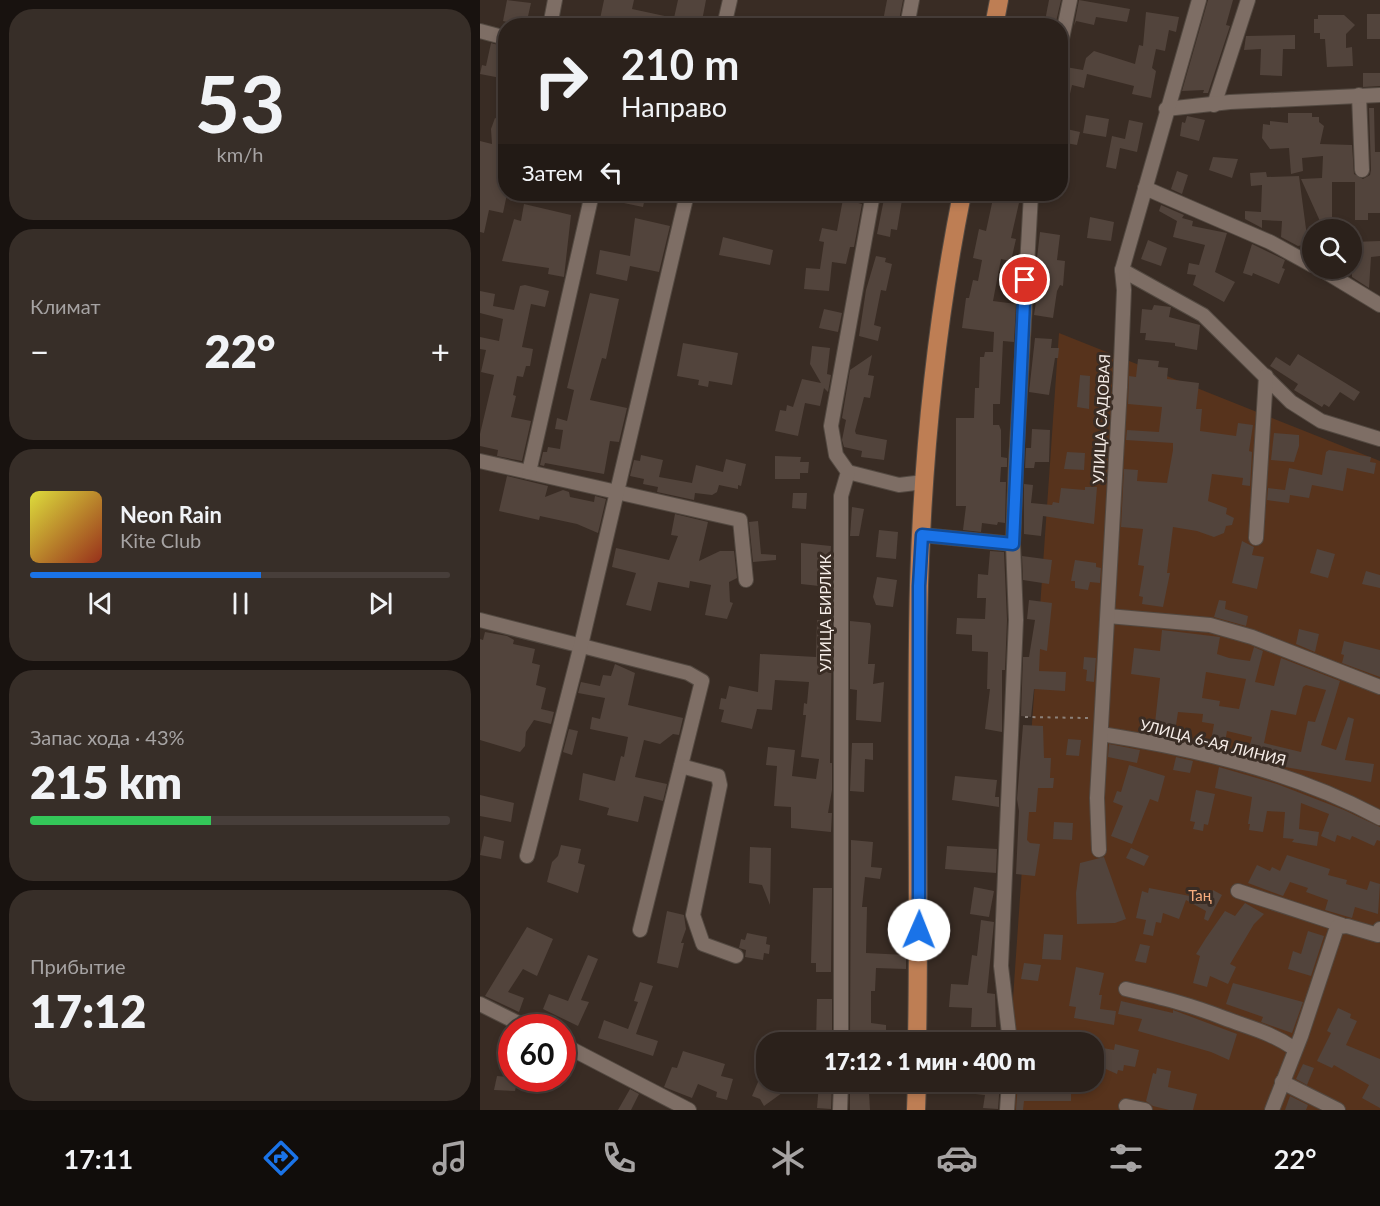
<!DOCTYPE html>
<html lang="ru">
<head>
<meta charset="utf-8">
<style>
	:root { --surface:#2b211b; --page:#372e28; --text:#f1f3f6; --muted:#a6a3a3; --line:#473e3a; --accent:#1a73e8 }
	body { margin:0; font-family:Lato,sans-serif; background:var(--page); color:var(--text); height:100vh; display:flex; flex-direction:column; font-size:22px; white-space:nowrap }
	* { box-sizing:border-box; margin:0 }
	p { font-size:20px; color:var(--muted) }
	.icon { flex:none; width:33px; height:33px; fill:none; stroke:currentColor; stroke-width:2; stroke-linecap:round; stroke-linejoin:round }
	.map { position:relative; flex:1; overflow:hidden }
	.panel { display:flex; flex-direction:column; gap:9px; padding:9px; background:#18120f; width:480px }
	.panel>* { flex:none }
	.banner { position:absolute; left:18px; top:18px; width:570px; height:183px; border-radius:24px; box-shadow:0 3px 9px #0003,0 0 0 2px var(--line); background:#2b211b; color:var(--text); overflow:hidden }
	.tools { position:absolute; left:822px; top:219px; display:grid; gap:12px }
	.tools a { display:grid; place-items:center; width:60px; height:60px; border-radius:50%; background:var(--surface); box-shadow:0 3px 9px #0003,0 0 0 2px var(--line); font-size:30px }
	.speed { position:absolute; left:18px; top:1014px; display:flex; gap:12px; font-size:30px; font-weight:700; text-align:center }
	.speed>* { display:grid; place-content:center; width:78px; height:78px; border-radius:50%; background:var(--surface); box-shadow:0 3px 9px #0003,0 0 0 2px var(--line); line-height:1 }
	.speed .limit { border:9px solid #d22; background:#fff; color:#111 }
	.pin { position:absolute; display:grid; place-items:center; width:51px; height:51px; color:#fff; margin:-26px; border:3px solid #fff; border-radius:50%; box-shadow:0 2px 6px #0007 }
	.me { position:absolute; width:66px; margin:-33px; rotate:1deg; stroke-linejoin:round; filter:drop-shadow(0 0 4px #0008) }
	.turn { display:flex; align-items:center; gap:21px; height:126px; padding:0 24px; font-size:27px }
	.turn .icon { width:78px; height:78px; stroke-width:2.5 }
	.turn b { display:block; font-size:42px; line-height:51px }
	.then { display:flex; align-items:center; height:57px; padding:0 24px; background:#0003; gap:12px; font-size:22px }
	.big { font-size:45px; font-weight:800; line-height:1.1 }
	.panel .tile { flex:1; display:flex; flex-direction:column; justify-content:center; gap:9px; min-width:0; padding:0 21px; border-radius:24px; background:var(--page) }
	.panel .dial { align-items:center; gap:0 }
	.dial b { font-size:78px; line-height:1 }
	.song { display:flex; align-items:center; gap:18px }
	.cover { width:72px; height:72px; border-radius:9px; background:linear-gradient(135deg,hsl(60 70% 55%),hsl(10 70% 35%)) }
	.played { height:6px; border-radius:3px; background:linear-gradient(90deg,var(--accent) 55%,var(--line) 55%) }
	.keys { display:flex; justify-content:space-around; direction:ltr }
	.heat { display:flex; justify-content:space-between; align-items:center; font-size:33px; direction:ltr }
	.charge { height:9px; border-radius:4px; background:linear-gradient(90deg,#34c759 43%,var(--line) 0) }
	.trip { position:absolute; left:276px; top:1032px; width:348px; height:60px; border-radius:24px; background:var(--surface); box-shadow:0 3px 9px #0003,0 0 0 2px var(--line); font-weight:800; line-height:60px; text-align:center }
	.menu { display:flex; height:96px; justify-content:space-around; align-items:center; background:#110d0b; color:var(--muted) }
	.menu .icon { width:42px; height:42px }
	.menu .on { color:var(--accent) }
	.menu b { font-size:27px; color:var(--text) }
	main { display:flex; flex:1; min-height:0 }
	.map>svg:first-child { display:block }
</style>
</head>
<body>
<main>
<section class="panel">
<div class="tile dial"><b>53</b><p>km/h</p></div>
<div class="tile"><p>Климат</p>
<div class="heat"><a>−</a><b class="big">22°</b><a>+</a></div>
</div>
<div class="tile">
<div class="song"><i class="cover"></i><div><b>Neon Rain</b><p>Kite Club</p></div></div>
<div class="played"></div>
<div class="keys"><svg class="icon" aria-label="previous" viewBox="0 0 24 24"><path d="M18 5L8 12l10 7zM5 5v14"/></svg><svg class="icon" aria-label="pause" viewBox="0 0 24 24"><path d="M8 5v14M16 5v14"/></svg><svg class="icon" aria-label="next" viewBox="0 0 24 24"><path d="M6 5l10 7-10 7zM19 5v14"/></svg></div>
</div>
<div class="tile"><p>Запас хода · 43%</p><b class="big">215 km</b><div class="charge"></div></div>
<div class="tile"><p>Прибытие</p><b class="big">17:12</b></div>
</section>
<div class="map">
<svg width="900" height="1110" viewBox="0 0 900 1110">
	<rect width="100%" height="100%" fill="#392c24"/>
	<!-- green -->
	<polygon fill="#57331c" points="579,333 900,461 900,1110 525,1110 527,1082 614,1082 614,1042 530,1042"/>
	<!-- building -->
	<g fill="#52443c" fill-rule="evenodd">
		<polygon points="27,0 51,3 46,25 37,23 36,26 26,26 27,22 23,21"/>
		<polygon points="124,0 154,0 152,9 194,18 198,0 226,0 221,26 150,26 120,19"/>
		<polygon points="407,0 423,0 418,26 402,26"/>
		<polygon points="569,0 581,0 575,26 564,26"/>
		<polygon points="599,0 650,9 647,22 616,17 614,25 596,21 594,26"/>
		<polygon points="728,0 753,0 746,25 750,26 728,93 723,93 724,90 702,91"/>
		<polygon points="666,12 699,17 696,32 689,30 685,51 676,49 672,68 676,71 671,98 652,94 654,86 607,74 604,88 592,85 585,116 580,115 580,66 603,70 606,58 614,51 655,64 659,45 663,46"/>
		<rect x="887" y="14" width="13" height="25"/>
		<polygon points="838,15 864,15 875,25 866,34 866,48 872,47 873,66 847,67 845,39 840,39 840,33 834,33 834,19 838,19"/>
		<polygon points="815,35 815,49 803,49 802,76 780,75 781,49 764,50 766,36"/>
		<polygon points="11,43 26,47 26,79 0,74 2,65 6,66"/>
		<polygon points="883,73 900,73 900,86 883,87"/>
		<polygon points="889,108 894,108 895,152 900,152 900,213 888,213 888,220 875,220 875,182 852,182 852,230 844,230 821,179 842,178 843,156 822,158 823,171 811,174 809,148 790,149 782,138 783,124 790,125 790,121 808,123 808,113 832,113 832,117 839,117 839,122 844,126 840,144 872,145 874,174 883,179 890,175 891,170"/>
		<polygon points="606,115 629,119 626,137 603,133"/>
		<polygon points="707,116 725,120 719,141 700,136 702,122 705,123"/>
		<polygon points="15,118 26,121 27,194 23,213 9,210 4,233 0,232 0,141 12,144 11,129"/>
		<polygon points="649,120 663,123 657,152 640,148 636,169 626,167 632,136 645,139"/>
		<polygon points="582,128 600,132 597,145 580,142"/>
		<polygon points="733,157 758,159 752,178 729,170"/>
		<polygon points="697,171 708,175 702,194 691,189"/>
		<polygon points="786,172 787,177 819,176 828,244 818,246 801,237 802,221 782,220 782,228 765,219 765,211 781,212 782,185 771,186 770,173"/>
		<polygon points="121,194 166,194 163,207 120,198"/>
		<polygon points="405,194 423,194 417,230 411,229 410,237 397,234"/>
		<polygon points="514,194 541,194 531,238 536,239 531,261 521,259 513,301 536,304 534,342 523,341 520,404 513,404 513,425 519,425 521,430 521,457 527,458 527,467 521,467 520,482 526,482 525,523 518,522 517,525 502,523 501,532 483,530 486,506 476,506 476,418 494,418 495,388 499,388 500,357 504,357 505,352 513,352 514,332 482,328 486,298 489,298 493,280 498,281 502,260 493,258 499,229 506,231"/>
		<polygon points="363,199 382,204 374,247 370,247 366,264 352,262 349,291 324,289 326,268 340,269 344,242 339,241 342,228 357,231"/>
		<polygon points="44,204 91,215 84,277 68,274 69,268 22,261 34,219 41,221"/>
		<polygon points="681,205 704,215 702,218 713,221 712,226 747,233 735,272 755,282 744,302 713,285 716,275 707,274 709,263 719,265 725,245 693,237 697,221 679,211"/>
		<polygon points="610,217 634,222 631,241 607,238"/>
		<polygon points="155,218 190,226 179,272 150,266 147,281 116,274 120,250 150,256"/>
		<polygon points="560,232 580,235 577,260 585,261 583,286 580,285 577,291 573,318 554,315 561,267 556,267"/>
		<polygon points="243,237 293,250 290,265 239,255"/>
		<polygon points="668,240 687,248 681,266 661,259"/>
		<polygon points="900,241 900,256 891,257 889,288 872,277 872,242"/>
		<polygon points="772,244 805,260 802,268 805,269 799,284 773,273 772,276 763,273"/>
		<polygon points="396,256 406,258 405,262 412,264 406,291 401,290 394,325 401,327 398,341 379,336 386,290"/>
		<polygon points="45,285 69,291 65,307 51,304 42,347 53,349 50,366 46,366 43,377 37,376 33,395 36,396 31,417 51,421 42,461 17,456 18,450 0,446 0,434 14,375 1,372 6,350 0,349 0,337 19,341 23,319 0,313 0,291 15,294 13,306 34,310 40,286"/>
		<polygon points="110,293 139,299 126,359 122,358 110,400 147,408 139,442 130,441 124,474 65,463 64,466 60,465 63,452 67,452 68,447 80,449 83,430 75,429 77,418 87,421 94,390 87,388"/>
		<polygon points="674,305 691,307 689,317 720,325 717,350 695,346 695,343 665,340 666,333 660,333 662,309 672,310"/>
		<polygon points="344,309 362,313 358,332 339,328"/>
		<polygon points="555,338 572,339 571,348 579,348 578,358 575,358 569,395 549,392"/>
		<polygon points="203,343 258,353 252,385 229,381 228,387 218,385 219,380 197,376"/>
		<polygon points="332,346 350,348 347,374 351,375 348,392 344,388 340,406 325,403 318,436 295,431 300,410 306,411 307,405 313,407 322,379 341,383 330,364"/>
		<polygon points="818,354 880,392 874,401 860,392 849,407 844,404 842,407 814,390 818,384 790,366 796,357 810,366"/>
		<polygon points="392,355 388,375 394,376 390,398 384,397 375,431 376,434 407,440 404,460 381,457 382,451 364,447 362,440 366,420 362,418 370,370"/>
		<polygon points="658,359 679,361 678,367 688,368 687,379 719,383 716,409 722,409 720,431 756,436 758,423 773,425 769,451 772,452 770,486 762,485 763,478 732,474 728,501 747,508 746,514 754,518 752,525 746,526 744,533 734,537 717,531 693,527 687,573 690,573 683,607 662,604 663,597 659,596 664,566 658,565 663,529 641,527 644,469 658,470 657,481 687,483 693,450 693,443 646,440 647,430 679,432 682,407 648,404 649,376 656,377"/>
		<polygon points="600,375 610,376 609,409 597,407"/>
		<polygon points="552,429 570,430 569,462 555,462 554,468 545,468 546,448 551,448"/>
		<polygon points="794,433 819,435 819,446 814,462 791,460"/>
		<polygon points="849,450 891,457 890,462 896,463 894,474 867,468 863,491 832,485 829,498 810,495 809,503 787,500 788,488 805,490 809,468 842,475 846,452"/>
		<polygon points="587,452 605,453 604,470 584,469"/>
		<polygon points="161,455 183,460 179,477 212,483 216,465 243,472 246,459 266,464 261,486 258,485 258,489 239,485 237,492 232,495 215,493 214,500 177,492 178,487 163,484 164,479 150,476 154,460 160,461"/>
		<polygon points="295,456 321,457 320,462 329,462 328,473 320,473 320,479 295,479"/>
		<polygon points="27,476 68,486 65,497 83,490 89,492 90,497 114,502 115,496 126,499 118,533 97,524 60,516 59,520 19,511"/>
		<polygon points="544,484 553,485 551,503 572,505 573,502 579,503 581,488 605,490 605,487 617,487 614,524 563,516 561,536 544,534"/>
		<polygon points="313,493 327,493 326,509 312,508"/>
		<polygon points="372,507 384,509 379,536 370,536"/>
		<polygon points="195,514 228,522 219,561 240,551 254,551 257,578 249,582 250,602 253,603 247,619 225,615 231,585 210,581 209,588 178,582 171,611 146,605 156,573 132,567 136,548 189,560 198,536 191,535"/>
		<polygon points="278,521 281,554 296,555 296,560 273,562 269,522"/>
		<polygon points="399,530 418,532 416,559 396,557"/>
		<polygon points="762,541 774,547 772,555 784,557 777,589 752,583"/>
		<polygon points="321,543 351,546 348,587 321,584"/>
		<polygon points="837,549 855,554 848,578 830,573"/>
		<polygon points="510,551 524,552 527,620 525,670 522,670 522,732 505,729 510,689 507,689 508,652 492,651 492,635 476,634 477,618 505,619 506,598 497,598 498,574 508,575"/>
		<polygon points="542,556 572,560 569,584 543,580"/>
		<polygon points="595,560 616,563 616,567 621,568 620,583 610,582 608,590 595,588 595,581 591,581"/>
		<polygon points="886,571 900,575 900,588 882,584"/>
		<polygon points="397,577 417,580 413,607 396,605 393,597"/>
		<polygon points="549,600 572,603 567,651 560,649 559,671 586,672 585,691 554,689 551,717 541,716 543,657 549,657 555,620 547,619"/>
		<polygon points="739,600 746,601 745,609 768,616 766,626 734,617"/>
		<polygon points="337,620 352,621 350,763 352,763 352,790 348,813 352,813 351,832 311,828 311,807 294,806 297,766 286,765 288,747 315,750 312,776 336,779 339,759 321,757 326,715 323,715 324,703 327,704 329,682 295,680 292,710 277,709 272,729 241,722 244,710 239,709 241,698 246,699 249,686 278,692 280,654 336,657"/>
		<polygon points="370,621 390,623 391,626 388,664 395,664 393,684 404,682 401,722 376,720 377,690 370,689"/>
		<polygon points="819,629 839,634 835,652 816,644"/>
		<path d="M 682,630 L 740,637 L 737,654 L 749,658 L 770,661 L 774,647 L 783,651 L 775,682 L 794,686 L 801,658 L 860,681 L 841,745 L 856,750 L 868,717 L 874,719 L 865,760 L 894,764 L 891,782 L 805,767 L 767,756 L 772,737 L 747,731 L 744,748 L 730,746 L 734,724 L 722,722 L 723,714 L 698,712 L 694,738 L 680,735 L 681,724 L 675,723 L 680,678 L 651,674 L 654,648 L 680,651 ZM 726,672 L 766,679 L 759,709 L 739,706 L 740,701 L 722,698 ZM 826,685 L 846,690 L 835,722 L 828,721 L 821,752 L 784,743 L 791,710 L 816,715 L 823,687 Z"/>
		<polygon points="5,632 27,636 34,640 33,644 55,649 52,663 60,665 56,685 66,688 61,709 74,712 71,724 54,720 46,732 45,746 40,752 0,740 0,639 3,640"/>
		<polygon points="864,641 900,650 900,677 862,663 864,655 861,654"/>
		<polygon points="604,657 616,658 614,682 606,681 607,670 603,669"/>
		<polygon points="135,664 155,673 148,705 203,718 199,735 193,734 180,744 164,740 155,777 187,784 183,801 164,796 158,822 127,815 129,808 99,800 103,773 135,781 141,756 144,757 148,737 110,729 112,717 120,719 125,698 98,693 101,682 120,686 123,675 131,676"/>
		<polygon points="543,725 563,726 564,758 571,758 570,778 574,778 573,788 558,788 556,812 549,812 547,840 550,843 560,844 555,876 536,874 539,811 537,799"/>
		<polygon points="89,729 98,731 92,755 83,752"/>
		<polygon points="588,739 601,740 599,756 586,755"/>
		<polygon points="372,743 393,743 393,760 385,759 384,792 370,791"/>
		<polygon points="629,744 660,750 657,763 628,757"/>
		<polygon points="696,757 713,761 710,773 693,770"/>
		<polygon points="649,765 685,776 678,802 670,799 652,844 631,836 643,806 633,802 637,791 641,792"/>
		<polygon points="739,767 797,784 864,810 900,827 900,841 897,840 894,846 872,836 870,840 857,835 855,842 841,836 849,814 821,803 819,829 839,832 837,846 812,842 814,839 803,838 805,812 787,811 783,832 769,830 770,824 768,824 772,797 735,788"/>
		<polygon points="475,776 517,780 515,797 519,797 519,807 472,800"/>
		<polygon points="716,790 735,794 728,825 724,824 723,831 713,829 715,822 710,821"/>
		<polygon points="0,795 34,803 31,822 0,816"/>
		<polygon points="574,822 593,823 592,840 573,839"/>
		<polygon points="4,836 24,841 21,859 0,855"/>
		<polygon points="371,840 393,842 391,867 402,868 400,879 385,877 382,907 387,907 386,953 426,955 426,969 396,968 395,991 391,991 391,1023 406,1025 406,1031 415,1032 415,1042 370,1042"/>
		<polygon points="81,845 101,849 98,863 105,865 98,893 67,882 72,862 78,856"/>
		<polygon points="467,846 517,849 516,873 465,869"/>
		<polygon points="270,847 291,848 290,905 282,885 269,883"/>
		<polygon points="651,848 669,856 664,866 646,858"/>
		<polygon points="807,855 850,869 848,875 867,880 866,884 887,890 890,881 900,884 898,914 875,907 872,918 845,910 848,900 826,892 828,888 810,882 803,896 768,883 777,865 790,871 792,867 800,871"/>
		<polygon points="624,857 646,919 635,923 597,924 596,893 600,863"/>
		<polygon points="494,887 514,891 509,917 490,914"/>
		<polygon points="333,888 352,888 351,972 336,972 336,963 331,963"/>
		<polygon points="669,888 730,900 733,890 742,895 728,921 724,919 726,911 706,900 699,919 683,913 681,923 676,922 673,936 663,934 666,920 656,918 662,891 668,893"/>
		<polygon points="765,903 784,914 774,924 750,964 756,967 748,984 730,976 727,987 713,983 720,956 716,954 726,938 745,911 755,916"/>
		<polygon points="187,911 204,915 206,929 201,943 204,943 198,968 177,963"/>
		<polygon points="501,920 514,922 507,993 515,994 516,1027 491,1027 492,1008 469,1007 471,984 488,985 492,955 497,956"/>
		<polygon points="47,927 73,939 57,976 43,969 28,992 44,998 39,1012 5,996"/>
		<polygon points="828,931 844,936 831,976 808,969 813,951 821,954"/>
		<polygon points="267,933 287,937 286,944 290,945 289,954 284,953 283,960 265,957 266,950 259,948 261,939 265,940"/>
		<polygon points="564,934 583,935 581,960 562,959"/>
		<polygon points="660,944 670,946 666,963 655,961"/>
		<polygon points="108,955 118,959 101,1000 109,1002 98,1026 63,1009 69,994 88,1001"/>
		<polygon points="544,963 561,965 558,981 541,979"/>
		<polygon points="596,967 624,973 619,995 622,995 620,1009 636,1011 634,1025 594,1018 596,1007 589,1006"/>
		<polygon points="160,982 173,986 156,1034 178,1041 173,1056 118,1038 124,1020 148,1029 158,1002 154,1001"/>
		<polygon points="753,983 823,1002 812,1033 781,1022 783,1017 746,1004"/>
		<polygon points="337,999 352,999 352,1042 336,1042"/>
		<polygon points="641,1001 693,1013 693,1010 757,1034 749,1060 731,1052 658,1031 662,1019 638,1014"/>
		<polygon points="858,1008 871,1014 870,1018 877,1021 866,1045 900,1059 900,1108 882,1098 889,1085 854,1065 852,1068 837,1061 851,1033 847,1031"/>
		<polygon points="635,1044 659,1050 655,1067 644,1065 643,1071 638,1070 637,1074 619,1066 623,1048 634,1050"/>
		<polygon points="203,1051 245,1064 241,1076 253,1079 247,1100 236,1097 237,1092 218,1084 212,1098 184,1087 192,1067 197,1068"/>
		<polygon points="823,1064 834,1068 827,1085 816,1079"/>
		<polygon points="677,1068 691,1071 688,1087 717,1094 713,1110 689,1110 673,1106 666,1101 673,1073 676,1074"/>
		<polygon points="17,1076 38,1078 35,1091 14,1090"/>
		<polygon points="278,1082 296,1082 302,1093 284,1106 280,1099 272,1096"/>
		<polygon points="487,1082 520,1082 518,1109 503,1108 505,1095 486,1093"/>
		<polygon points="538,1082 591,1082 591,1101 544,1101 543,1110 536,1110"/>
		<polygon points="339,1084 352,1085 351,1109 337,1108"/>
		<polygon points="150,1089 159,1094 151,1110 138,1110"/>
		<polygon points="389,1093 390,1110 370,1110 370,1094"/>
		<polygon points="810,1096 828,1105 826,1110 805,1110"/>
	</g>
	<g fill="none" stroke-linecap="round" stroke-linejoin="round">
		<!-- minor casing -->
		<g stroke="#534941" stroke-width="16">
			<g id="minor">
				<polyline points="70,26 75,0"/>
				<polyline points="244,26 250,0"/>
				<polyline points="427,26 432,0"/>
				<polyline points="0,31 26,38"/>
				<polyline points="580,48 590,0"/>
				<polyline points="879,95 882,170"/>
				<polyline points="734,105 768,0"/>
				<polyline points="686,109 750,102 900,95"/>
				<polyline points="665,188 790,242 832,265"/>
				<polyline points="839,268 900,305"/>
				<polyline points="642,270 723,315 811,402 841,421 900,439"/>
				<polyline points="0,461 260,520 266,580"/>
				<polyline points="49,472 112,194"/>
				<polyline points="368,472 419,485 444,482"/>
				<polyline points="442,535 533,544"/>
				<polyline points="776,538 786,376"/>
				<polyline points="628,616 730,625 772,637 900,687"/>
				<polyline points="0,620 208,673 222,681 160,930"/>
				<path d="M 621,734 C 716,749 815,772 900,818"/>
				<polyline points="201,766 238,776 240,785 213,915 223,944 256,956"/>
				<polyline points="619,850 617,798 640,387 644,290 642,270 719,0"/>
				<polyline points="47,856 101,645 207,194"/>
				<polyline points="758,891 862,925"/>
				<path d="M 646,989 C 679,997 712,1005 744,1018 C 770,1028 790,1032 815,1049"/>
				<polyline points="0,1004 48,1028"/>
				<polyline points="361,1042 361,496 368,472 356,455 351,426 393,194"/>
				<polyline points="530,1042 521,966 536,620 533,544 536,464 551,194"/>
				<polyline points="82,1044 209,1110"/>
				<polyline points="802,1082 858,1110"/>
				<polyline points="646,1106 665,1110"/>
				<polyline points="360,1110 361,1082"/>
				<polyline points="527,1110 529,1082"/>
				<polyline points="792,1110 821,1036 857,927 867,926 898,935 900,929"/>
			</g>
		</g>
		<!-- major casing -->
		<g stroke="#534941" stroke-width="20">
			<g id="major">
				<polyline points="514,26 519,0"/>
				<path d="M 437,1042 C 440,890 435,737 439,585 C 443,453 456,323 482,194"/>
				<polyline points="436,1110 437,1082"/>
			</g>
		</g>
		<!-- path -->
		<polyline stroke="#8c817a" stroke-width="2" stroke-dasharray="3 4.5" stroke-linecap="butt" points="545,717 608,718"/>
		<!-- minor -->
		<use href="#minor" stroke="#7e6e65" stroke-width="14"/>
		<!-- major -->
		<use href="#major" stroke="#be7e54" stroke-width="18"/>
	</g>
	<g fill="none" stroke-linecap="round" stroke-linejoin="round">
		<!-- route casing -->
		<g stroke="#114b97" stroke-width="15">
			<polyline id="route" points="439,930 439,586 442,535 533,544 545,280"/>
		</g>
		<!-- route -->
		<use href="#route" stroke="#1a73e8" stroke-width="10"/>
	</g>
	<g text-anchor="middle" stroke-width="6" stroke-linejoin="round" paint-order="stroke">
		<!-- street labels -->
		<g font-size="15" fill="#f5ece7" stroke="#392c24">
			<text transform="translate(622 419) rotate(-87)" y="5">УЛИЦА САДОВАЯ</text>
			<text transform="translate(346 613) rotate(-90)" y="5">УЛИЦА БИРЛИК</text>
			<text transform="translate(733 743) rotate(14)" y="5">УЛИЦА 6-АЯ ЛИНИЯ</text>
		</g>
		<!-- park labels -->
		<g font-size="15" fill="#f6ac7d" stroke="#392c24">
			<text x="720" y="901">Таң</text>
		</g>
	</g>
</svg>
<div class="tools">
<a><svg class="icon" aria-label="search" viewBox="0 0 24 24"><circle cx="10" cy="10" r="6"/><path d="M15 15l6 6"/></svg></a>
</div>
<div class="speed"><div class="limit">60</div></div>
<div class="pin" style="left:545px;top:280px;background:#d93025"><svg class="icon" aria-label="arrive" viewBox="0 0 24 24"><path d="M6 21V4h12l-3 4 3 4H6"/></svg></div>
<svg class="me" style="left:439px;top:930px" viewBox="-20 -20 40 40"><circle r="19" fill="#fff"/><path d="M0-13L10 11 0 6-10 11z" fill="#1a73e8"/></svg>
<div class="trip">17:12 · 1 мин · 400 m</div>
<div class="banner">
<div class="turn"><svg class="icon" aria-label="right" viewBox="0 0 24 24"><path d="M7 20v-9h11M14 6l5 5-5 5"/></svg><div><b>210 m</b>Направо</div></div>
<div class="then">Затем<svg class="icon" aria-label="left" viewBox="0 0 24 24"><path d="M17 20v-9H6M10 6l-5 5 5 5"/></svg></div>
</div>
</div>
</main>
<nav class="menu">
<b>17:11</b>
<svg class="icon on" aria-label="directions" viewBox="0 0 24 24"><path d="M12 3l9 9-9 9-9-9zM9 14v-3h6M13 9l2 2-2 2"/></svg>
<svg class="icon" aria-label="music" viewBox="0 0 24 24"><path d="M9 18V5l10-2v13"/><circle cx="6" cy="18" r="3"/><circle cx="16" cy="16" r="3"/></svg>
<svg class="icon" aria-label="phone" viewBox="0 0 24 24"><path d="M5 4h4l2 5-3 2q2 4 5 5l2-3 5 2v4C11 20 4 13 5 4z"/></svg>
<svg class="icon" aria-label="climate" viewBox="0 0 24 24"><path d="M12 3v18M4 7l16 10M4 17L20 7"/></svg>
<svg class="icon" aria-label="car" viewBox="0 0 24 24"><path d="M5 17H2v-5l4-1 3-4h7l3 4 3 1v5h-3M9 17h6M6 11h13"/><circle cx="7" cy="17" r="2"/><circle cx="17" cy="17" r="2"/></svg>
<svg class="icon" aria-label="filters" viewBox="0 0 24 24"><path d="M4 7h16M4 17h16"/><circle cx="9" cy="7" r="2"/><circle cx="15" cy="17" r="2"/></svg>
<b>22°</b>
</nav>
</body>
</html>
